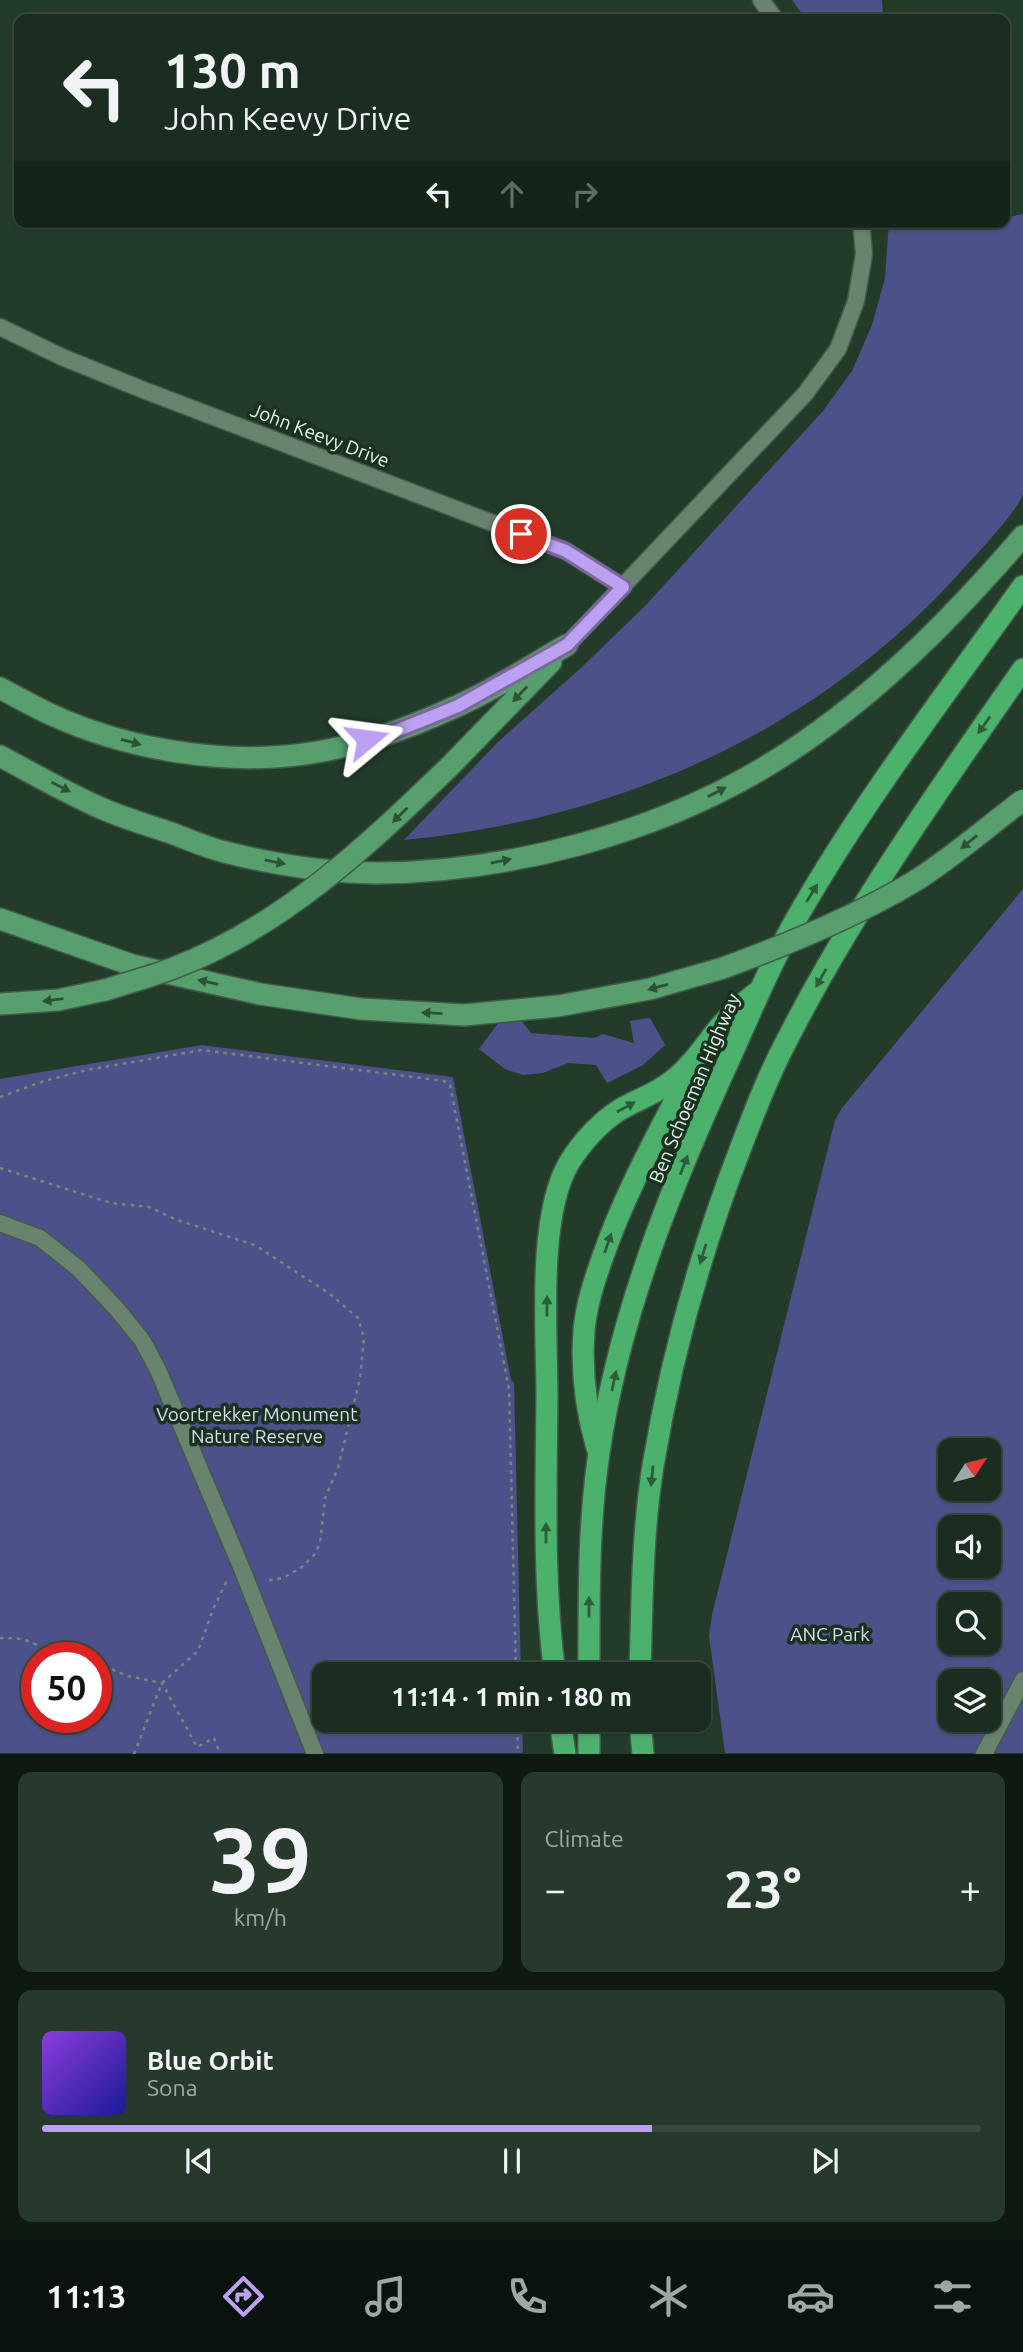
<!DOCTYPE html>
<html lang="en">
<head>
<meta charset="utf-8">
<style>
	:root { --surface:#1a2d20; --page:#27392d; --text:#f1f3f6; --muted:#9fa8a5; --line:#38493e; --accent:#bca0f2 }
	body { margin:0; font-family:Ubuntu,sans-serif; background:var(--page); color:var(--text); height:100vh; display:flex; flex-direction:column; font-size:26px; white-space:nowrap }
	* { box-sizing:border-box; margin:0 }
	p { font-size:23px; color:var(--muted) }
	.icon { flex:none; width:38px; height:38px; fill:none; stroke:currentColor; stroke-width:2; stroke-linecap:round; stroke-linejoin:round }
	.map { position:relative; height:1754px; overflow:hidden }
	.drawer { display:flex; flex-direction:column; gap:18px; padding:18px; background:#0e1912; flex:1 }
	.drawer>* { flex:none }
	.banner { position:absolute; left:14px; top:14px; width:996px; height:214px; border-radius:14px; box-shadow:0 2px 5px #0004,0 0 0 2px var(--line); background:#1a2d20; color:var(--text); overflow:hidden }
	.needle { width:46px; rotate:54deg }
	.controls { position:absolute; left:938px; top:1438px; display:grid; gap:14px }
	.controls a { display:grid; place-items:center; width:63px; height:63px; border-radius:14px; background:var(--surface); box-shadow:0 2px 5px #0004,0 0 0 2px var(--line); font-size:35px }
	.speed { position:absolute; left:21px; top:1642px; display:flex; gap:14px; font-size:35px; font-weight:700; text-align:center }
	.speed>* { display:grid; place-content:center; width:91px; height:91px; border-radius:50%; background:var(--surface); box-shadow:0 2px 5px #0004,0 0 0 2px var(--line); line-height:1 }
	.speed .limit { border:10px solid #d22; background:#fff; color:#111 }
	.pin { position:absolute; display:grid; place-items:center; width:60px; height:60px; color:#fff; margin:-30px; border:4px solid #fff; border-radius:50%; box-shadow:0 2px 7px #0007 }
	.me { position:absolute; width:77px; margin:-38px; rotate:74deg; stroke-linejoin:round; filter:drop-shadow(0 0 5px #0008) }
	.turn { display:flex; align-items:center; gap:24px; height:147px; padding:0 35px; font-size:32px }
	.turn .icon { width:91px; height:91px; stroke-width:2.5 }
	.turn b { display:block; font-size:49px; line-height:60px }
	.lanes { display:flex; align-items:center; height:66px; padding:0 35px; background:#0003; justify-content:center; gap:35px; direction:ltr }
	.lanes .off { opacity:.35 }
	.big { font-size:52px; font-weight:600; line-height:1.1 }
	.drawer .widget { flex:1; display:flex; flex-direction:column; justify-content:center; gap:10px; min-width:0; padding:0 24px; border-radius:14px; background:var(--page) }
	.drawer .dial { align-items:center; gap:0 }
	.dial b { font-size:91px; line-height:1 }
	.song { display:flex; align-items:center; gap:21px }
	.cover { width:84px; height:84px; border-radius:10px; background:linear-gradient(135deg,hsl(270 70% 55%),hsl(240 70% 35%)) }
	.played { height:7px; border-radius:4px; background:linear-gradient(90deg,var(--accent) 65%,var(--line) 65%) }
	.keys { display:flex; justify-content:space-around; direction:ltr }
	.heat { display:flex; justify-content:space-between; align-items:center; font-size:38px; direction:ltr }
	.drawer .tiles { flex:1; display:grid; gap:18px; grid-template-columns:1fr 1fr }
	.widget:last-child { grid-column:span 2 }
	.trip { position:absolute; left:312px; top:1662px; width:399px; height:70px; border-radius:14px; background:var(--surface); box-shadow:0 2px 5px #0004,0 0 0 2px var(--line); font-weight:600; line-height:70px; text-align:center }
	.tabs { display:flex; height:112px; justify-content:space-around; align-items:center; background:#0a120d; color:var(--muted) }
	.tabs .icon { width:49px; height:49px }
	.tabs .current { color:var(--accent) }
	.tabs b { font-size:32px; color:var(--text) }
	.map>svg:first-child { display:block }
</style>
</head>
<body>
<div class="map">
<svg width="1023" height="1754" viewBox="0 0 1023 1754">
	<rect width="100%" height="100%" fill="#233c2a"/>
	<!-- green -->
	<g fill="#4d5189" fill-rule="evenodd">
		<polygon points="792,0 882,0 883,19 806,19"/>
		<path d="M 1023,214 C 1023,281 1023,348 1023,414 C 1023,434 1023,453 1023,472 C 1023,479 1023,487 1023,494 C 1019,509 977,554 964,568 C 818,732 619,819 404,840 L 498,742 L 582,667 L 646,605 L 823,411 L 852,371 L 872,325 L 885,278 L 889,222 L 1004,222 L 1005,218 Z"/>
		<path d="M 1023,889 L 1023,1753 L 725,1753 L 709,1636 L 712,1615 L 835,1120 L 842,1108 ZM 950,1451 L 989,1451 L 989,1489 L 950,1489 ZM 950,1528 L 989,1528 L 989,1566 L 950,1566 ZM 950,1605 L 989,1605 L 989,1643 L 950,1643 ZM 950,1682 L 989,1682 L 989,1720 L 950,1720 Z"/>
		<polygon points="516,1014 531,1033 594,1038 603,1034 634,1043 630,1021 650,1018 665,1045 643,1065 607,1083 596,1065 568,1063 543,1073 523,1075 505,1069 479,1049 499,1022"/>
		<path d="M 202,1045 L 453,1077 L 511,1380 L 514,1383 L 521,1675 L 324,1675 L 324,1720 L 522,1720 L 523,1753 L 0,1753 L 0,1079 ZM 37,1657 L 96,1657 L 96,1717 L 37,1717 Z"/>
	</g>
	<g fill="none" stroke-linecap="round" stroke-linejoin="round">
		<!-- minor casing -->
		<g stroke="#445a4b" stroke-width="19">
			<g id="minor">
				<polyline points="761,0 775,19"/>
				<polyline points="0,327 62,357 146,391 566,551 623,587"/>
				<polyline points="567,645 805,394 838,349 856,301 864,254 861,222"/>
				<polyline points="0,1223 40,1238 78,1268 116,1308 142,1340 158,1370 242,1569 315,1754"/>
				<polyline points="984,1754 1023,1680"/>
			</g>
		</g>
		<!-- major casing -->
		<g stroke="#445a4b" stroke-width="24">
			<g id="major">
				<path d="M 0,688 C 17,697 34,707 52,715 C 122,747 210,763 287,756 C 344,751 403,731 455,707 C 494,690 530,666 567,645"/>
				<path d="M 0,756 C 34,774 68,794 103,809 C 126,819 151,826 174,834 C 192,841 210,849 229,853 C 277,865 328,873 378,873 C 508,872 654,834 765,767 C 865,707 948,623 1023,536"/>
				<polyline points="449,767 551,662"/>
				<polyline points="0,919 132,965 260,994 361,1009 464,1015 558,1006 650,989 723,968"/>
				<polyline points="0,1004 58,1000 105,990"/>
			</g>
		</g>
		<!-- highway casing -->
		<g stroke="#445a4b" stroke-width="24">
			<g id="highway">
				<path d="M 597,1448 C 586,1410 581,1370 584,1331 C 586,1306 594,1282 602,1259 C 625,1192 659,1132 691,1070"/>
				<path d="M 555,1675 C 543,1583 546,1491 547,1398 C 547,1334 537,1217 569,1163 C 581,1143 601,1121 621,1109 C 637,1100 657,1093 672,1081 C 689,1068 701,1051 714,1034 C 726,1018 741,1005 756,993"/>
				<path d="M 589,1675 C 589,1601 588,1526 599,1453 C 619,1313 675,1177 734,1049 C 754,1004 774,957 799,914 C 865,799 946,694 1023,586"/>
				<path d="M 640,1675 C 642,1605 642,1534 653,1466 C 671,1357 701,1250 741,1147 C 754,1113 767,1078 784,1046 C 851,913 938,791 1023,669"/>
				<polyline points="560,1720 565,1754"/>
				<polyline points="589,1720 589,1754"/>
				<polyline points="640,1720 643,1754"/>
			</g>
		</g>
		<!-- path -->
		<g stroke="#748979" stroke-width="2.5" stroke-dasharray="3.5 5" stroke-linecap="butt">
			<polyline points="0,1097 44,1081 87,1070 202,1050 444,1081 450,1085 509,1389 516,1675"/>
			<polyline points="0,1168 111,1203 149,1207 177,1220 255,1245 330,1294 358,1318 364,1338 360,1379 338,1468 325,1498 320,1543 315,1554 302,1567 283,1578 265,1581"/>
			<path d="M 0,1638 C 12,1638 24,1638 35,1644 C 49,1652 50,1656 67,1657"/>
			<polyline points="96,1663 128,1676 162,1683 197,1747 214,1738 220,1754"/>
			<polyline points="517,1720 518,1754"/>
			<polyline points="134,1754 162,1683 198,1651 212,1612 228,1578"/>
		</g>
		<!-- minor -->
		<use href="#minor" stroke="#68836e" stroke-width="16"/>
		<!-- major -->
		<use href="#major" stroke="#579f6d" stroke-width="21"/>
		<!-- highway -->
		<use href="#highway" stroke="#4bb16c" stroke-width="21"/>
		<!-- major-bridge casing -->
		<g stroke="#445a4b" stroke-width="24" stroke-linecap="butt">
			<g id="major-bridge">
				<path d="M 723,968 C 789,944 855,917 915,881 C 953,857 987,827 1023,800"/>
				<path d="M 105,990 C 127,983 149,977 171,969 C 281,928 366,847 449,767"/>
			</g>
		</g>
		<!-- major-bridge -->
		<use href="#major-bridge" stroke="#579f6d" stroke-width="21"/>
	</g>
	<!-- one-way arrows -->
	<defs><path id="oneway-solid" d="M-6-.8H1V-3.2L6.5 0L1 3.2V.8H-6Z" transform="scale(1.75)"/></defs>
	<g fill="#2c5337">
		<use href="#oneway-solid" transform="translate(520 694) rotate(134)"/>
		<use href="#oneway-solid" transform="translate(131 742) rotate(15)"/>
		<use href="#oneway-solid" transform="translate(61 787) rotate(27)"/>
		<use href="#oneway-solid" transform="translate(717 792) rotate(-27)"/>
		<use href="#oneway-solid" transform="translate(400 815) rotate(136)"/>
		<use href="#oneway-solid" transform="translate(969 842) rotate(141)"/>
		<use href="#oneway-solid" transform="translate(501 861) rotate(-11)"/>
		<use href="#oneway-solid" transform="translate(275 862) rotate(11)"/>
		<use href="#oneway-solid" transform="translate(208 982) rotate(-167)"/>
		<use href="#oneway-solid" transform="translate(658 987) rotate(165)"/>
		<use href="#oneway-solid" transform="translate(53 1000) rotate(173)"/>
		<use href="#oneway-solid" transform="translate(432 1013) rotate(-177)"/>
	</g>
	<g fill="#2a5e3b">
		<use href="#oneway-solid" transform="translate(984 725) rotate(125)"/>
		<use href="#oneway-solid" transform="translate(812 893) rotate(-58)"/>
		<use href="#oneway-solid" transform="translate(821 978) rotate(119)"/>
		<use href="#oneway-solid" transform="translate(626 1107) rotate(-29)"/>
		<use href="#oneway-solid" transform="translate(684 1165) rotate(-69)"/>
		<use href="#oneway-solid" transform="translate(608 1243) rotate(-71)"/>
		<use href="#oneway-solid" transform="translate(703 1254) rotate(107)"/>
		<use href="#oneway-solid" transform="translate(547 1306) rotate(-90)"/>
		<use href="#oneway-solid" transform="translate(614 1381) rotate(-78)"/>
		<use href="#oneway-solid" transform="translate(652 1476) rotate(96)"/>
		<use href="#oneway-solid" transform="translate(546 1533) rotate(-90)"/>
		<use href="#oneway-solid" transform="translate(589 1607) rotate(-90)"/>
	</g>
	<g fill="none" stroke-linecap="round" stroke-linejoin="round">
		<!-- route casing -->
		<g stroke="#7a689d" stroke-width="18">
			<polyline id="route" points="367,739 391,733 458,706 567,645 623,587 566,551 521,534"/>
		</g>
		<!-- route -->
		<use href="#route" stroke="#bca0f2" stroke-width="12"/>
	</g>
	<g text-anchor="middle" stroke-width="7" stroke-linejoin="round" paint-order="stroke">
		<!-- street labels -->
		<g font-size="19" fill="#e9f8ec" stroke="#193220">
			<text transform="translate(320 435) rotate(21)" y="7">John Keevy Drive</text>
			<text transform="translate(694 1088) rotate(-67)" y="7">Ben Schoeman Highway</text>
		</g>
		<!-- park labels -->
		<g font-size="19" fill="#dbddf0" stroke="#193220">
			<text x="257" y="1421">Voortrekker Monument<tspan x="257" dy="22">Nature Reserve</tspan></text>
			<text x="830" y="1641">ANC Park</text>
		</g>
	</g>
</svg>
<div class="controls">
<a><svg class="needle" viewBox="-14 -14 28 28"><path d="M0-13l5 13h-10z" fill="#e53935"/><path d="M0 13l5-13h-10z" fill="#9fa8a5"/></svg></a>
<a><svg class="icon" aria-label="sound" viewBox="0 0 24 24"><path d="M4 9h4l5-4v14l-5-4H4zM17 9q2 3 0 6"/></svg></a>
<a><svg class="icon" aria-label="search" viewBox="0 0 24 24"><circle cx="10" cy="10" r="6"/><path d="M15 15l6 6"/></svg></a>
<a><svg class="icon" aria-label="layers" viewBox="0 0 24 24"><path d="M12 4l9 5-9 5-9-5zM3 14l9 5 9-5"/></svg></a>
</div>
<div class="speed"><div class="limit">50</div></div>
<div class="pin" style="left:521px;top:534px;background:#d93025"><svg class="icon" aria-label="arrive" viewBox="0 0 24 24"><path d="M6 21V4h12l-3 4 3 4H6"/></svg></div>
<svg class="me" style="left:367px;top:739px" viewBox="-20 -20 40 40"><path d="M0-17L14 15 0 8-14 15z" fill="#bca0f2" stroke="#fff" stroke-width="4"/></svg>
<div class="trip">11:14 · 1 min · 180 m</div>
<div class="banner">
<div class="turn"><svg class="icon" aria-label="left" viewBox="0 0 24 24"><path d="M17 20v-9H6M10 6l-5 5 5 5"/></svg><div><b>130 m</b>John Keevy Drive</div></div>
<div class="lanes"><svg class="icon" aria-label="left" viewBox="0 0 24 24"><path d="M17 20v-9H6M10 6l-5 5 5 5"/></svg><svg class="icon off" aria-label="ahead" viewBox="0 0 24 24"><path d="M12 20V5M6 11l6-6 6 6"/></svg><svg class="icon off" aria-label="right" viewBox="0 0 24 24"><path d="M7 20v-9h11M14 6l5 5-5 5"/></svg></div>
</div>
</div>
<section class="drawer">
<div class="tiles">
<div class="widget dial"><b>39</b><p>km/h</p></div>
<div class="widget"><p>Climate</p>
<div class="heat"><a>−</a><b class="big">23°</b><a>+</a></div>
</div>
<div class="widget">
<div class="song"><i class="cover"></i><div><b>Blue Orbit</b><p>Sona</p></div></div>
<div class="played"></div>
<div class="keys"><svg class="icon" aria-label="previous" viewBox="0 0 24 24"><path d="M18 5L8 12l10 7zM5 5v14"/></svg><svg class="icon" aria-label="pause" viewBox="0 0 24 24"><path d="M8 5v14M16 5v14"/></svg><svg class="icon" aria-label="next" viewBox="0 0 24 24"><path d="M6 5l10 7-10 7zM19 5v14"/></svg></div>
</div>
</div>
</section>
<nav class="tabs">
<b>11:13</b>
<svg class="icon current" aria-label="directions" viewBox="0 0 24 24"><path d="M12 3l9 9-9 9-9-9zM9 14v-3h6M13 9l2 2-2 2"/></svg>
<svg class="icon" aria-label="music" viewBox="0 0 24 24"><path d="M9 18V5l10-2v13"/><circle cx="6" cy="18" r="3"/><circle cx="16" cy="16" r="3"/></svg>
<svg class="icon" aria-label="phone" viewBox="0 0 24 24"><path d="M5 4h4l2 5-3 2q2 4 5 5l2-3 5 2v4C11 20 4 13 5 4z"/></svg>
<svg class="icon" aria-label="climate" viewBox="0 0 24 24"><path d="M12 3v18M4 7l16 10M4 17L20 7"/></svg>
<svg class="icon" aria-label="car" viewBox="0 0 24 24"><path d="M5 17H2v-5l4-1 3-4h7l3 4 3 1v5h-3M9 17h6M6 11h13"/><circle cx="7" cy="17" r="2"/><circle cx="17" cy="17" r="2"/></svg>
<svg class="icon" aria-label="filters" viewBox="0 0 24 24"><path d="M4 7h16M4 17h16"/><circle cx="9" cy="7" r="2"/><circle cx="15" cy="17" r="2"/></svg>
</nav>
</body>
</html>
